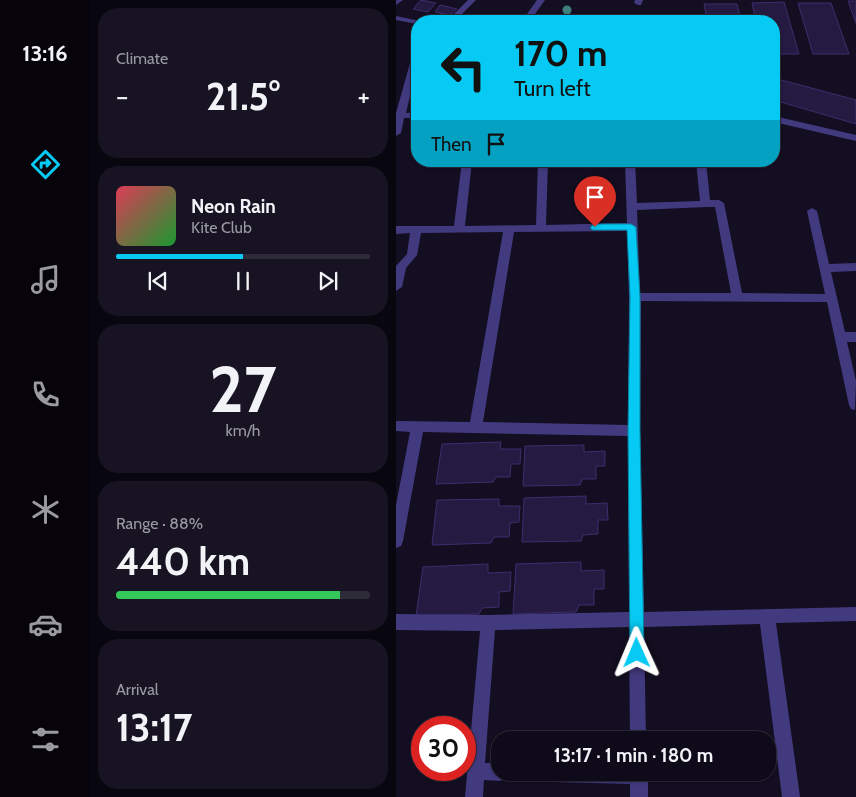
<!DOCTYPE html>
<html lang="en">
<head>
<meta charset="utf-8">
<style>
	:root { --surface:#0e0a19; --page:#171322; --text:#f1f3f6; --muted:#9b9aa2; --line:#2e2b38; --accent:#06caf3 }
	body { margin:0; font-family:Cabin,sans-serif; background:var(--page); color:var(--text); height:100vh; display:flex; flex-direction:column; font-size:19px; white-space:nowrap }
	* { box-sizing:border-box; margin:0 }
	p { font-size:16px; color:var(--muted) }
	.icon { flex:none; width:28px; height:28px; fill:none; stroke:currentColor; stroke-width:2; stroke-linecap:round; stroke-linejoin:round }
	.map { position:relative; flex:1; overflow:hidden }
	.drawer { display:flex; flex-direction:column; gap:8px; padding:8px; background:#08060e; width:306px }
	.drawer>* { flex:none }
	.top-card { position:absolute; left:15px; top:15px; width:369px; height:152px; border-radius:20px; box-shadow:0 1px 4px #0004,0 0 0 1px var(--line); background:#06caf3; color:#111; overflow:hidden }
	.speed { position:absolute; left:15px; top:716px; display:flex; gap:10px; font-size:25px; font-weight:700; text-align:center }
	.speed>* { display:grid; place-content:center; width:65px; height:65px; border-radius:50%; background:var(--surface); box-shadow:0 1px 4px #0004,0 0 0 1px var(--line); line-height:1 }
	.speed .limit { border:8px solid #d22; background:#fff; color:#111 }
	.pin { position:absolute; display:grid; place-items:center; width:42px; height:42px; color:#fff; margin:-51px -21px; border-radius:50% 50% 50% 0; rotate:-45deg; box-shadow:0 0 5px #0007 }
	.pin .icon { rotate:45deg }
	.me { position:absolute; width:55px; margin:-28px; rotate:359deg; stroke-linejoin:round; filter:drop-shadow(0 0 4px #0008) }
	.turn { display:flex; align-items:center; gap:18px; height:105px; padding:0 20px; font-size:22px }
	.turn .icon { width:65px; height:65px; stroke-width:2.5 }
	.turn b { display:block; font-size:35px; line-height:42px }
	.then { display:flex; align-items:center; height:48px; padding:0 20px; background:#0003; gap:10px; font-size:19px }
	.big { font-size:38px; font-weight:700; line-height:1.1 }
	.drawer .widget { flex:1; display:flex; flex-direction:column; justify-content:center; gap:8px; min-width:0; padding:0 18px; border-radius:20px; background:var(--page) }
	.drawer .dial { align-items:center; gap:0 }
	.dial b { font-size:65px; line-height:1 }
	.song { display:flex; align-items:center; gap:15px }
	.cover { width:60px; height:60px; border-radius:8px; background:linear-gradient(135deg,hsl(350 70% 55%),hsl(130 70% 35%)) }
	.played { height:5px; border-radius:2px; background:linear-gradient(90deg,var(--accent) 50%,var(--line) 50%) }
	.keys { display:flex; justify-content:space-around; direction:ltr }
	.heat { display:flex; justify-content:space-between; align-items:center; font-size:28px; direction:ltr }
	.charge { height:8px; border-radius:4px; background:linear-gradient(90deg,#34c759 88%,var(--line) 0) }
	.trip { position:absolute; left:95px; top:731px; width:285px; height:50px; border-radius:20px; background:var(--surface); box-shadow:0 1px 4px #0004,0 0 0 1px var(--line); font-weight:700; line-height:50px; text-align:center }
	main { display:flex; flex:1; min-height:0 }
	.dock { display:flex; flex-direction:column; width:90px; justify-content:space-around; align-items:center; background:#06040a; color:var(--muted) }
	.dock .icon { width:35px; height:35px }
	.dock .on { color:var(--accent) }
	.dock b { font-size:22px; color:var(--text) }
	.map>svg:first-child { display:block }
</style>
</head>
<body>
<main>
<nav class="dock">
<b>13:16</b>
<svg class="icon on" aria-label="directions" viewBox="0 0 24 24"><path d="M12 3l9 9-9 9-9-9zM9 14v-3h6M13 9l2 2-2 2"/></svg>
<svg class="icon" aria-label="music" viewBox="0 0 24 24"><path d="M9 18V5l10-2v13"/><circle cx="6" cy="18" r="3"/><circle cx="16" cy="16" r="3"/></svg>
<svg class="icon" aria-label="phone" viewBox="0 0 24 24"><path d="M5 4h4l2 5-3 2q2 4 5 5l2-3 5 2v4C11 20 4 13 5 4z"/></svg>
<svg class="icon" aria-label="climate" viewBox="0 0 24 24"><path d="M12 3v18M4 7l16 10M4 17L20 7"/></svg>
<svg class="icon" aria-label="car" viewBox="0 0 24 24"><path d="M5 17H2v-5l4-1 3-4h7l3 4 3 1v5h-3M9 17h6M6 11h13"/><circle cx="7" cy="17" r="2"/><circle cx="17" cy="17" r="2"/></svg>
<svg class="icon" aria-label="filters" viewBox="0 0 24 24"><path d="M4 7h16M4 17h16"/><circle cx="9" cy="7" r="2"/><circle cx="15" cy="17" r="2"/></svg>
</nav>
<section class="drawer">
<div class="widget"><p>Climate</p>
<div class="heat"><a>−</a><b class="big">21.5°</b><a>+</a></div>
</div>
<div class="widget">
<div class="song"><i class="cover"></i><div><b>Neon Rain</b><p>Kite Club</p></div></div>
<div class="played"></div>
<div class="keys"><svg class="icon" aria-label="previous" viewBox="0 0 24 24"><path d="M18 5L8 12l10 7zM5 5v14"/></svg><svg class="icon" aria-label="pause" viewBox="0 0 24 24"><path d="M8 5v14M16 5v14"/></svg><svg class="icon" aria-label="next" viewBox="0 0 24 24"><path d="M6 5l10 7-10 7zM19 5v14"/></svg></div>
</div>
<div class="widget dial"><b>27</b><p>km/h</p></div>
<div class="widget"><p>Range · 88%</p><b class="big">440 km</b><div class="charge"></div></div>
<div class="widget"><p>Arrival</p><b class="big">13:17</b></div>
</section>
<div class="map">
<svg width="460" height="797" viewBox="0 0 460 797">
	<rect width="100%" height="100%" fill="#130e21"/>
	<!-- building -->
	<g fill="#251a42" stroke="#3e2d6d">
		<polygon points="25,0 40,3 32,12 17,9"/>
		<polygon points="452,1 460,1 460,23"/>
		<polygon points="388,2 403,54 378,54 378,21 360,21 356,3"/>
		<polygon points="402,3 435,3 453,54 417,54"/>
		<polygon points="308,4 341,4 345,21 311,21"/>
		<polygon points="44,5 61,9 54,15 39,12"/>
		<polygon points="378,78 460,100 460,124 378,100"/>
		<polygon points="105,442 104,449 125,449 124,464 115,464 114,477 100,477 97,482 40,484 46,444"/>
		<polygon points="188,445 188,452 209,451 209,466 200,466 200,479 186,479 184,485 127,486 129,446"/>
		<polygon points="190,496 190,504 211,503 212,520 202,520 202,534 187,535 185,541 126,542 128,498"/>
		<polygon points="103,499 103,506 124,506 123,522 114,523 113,537 98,537 95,543 36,545 41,500"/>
		<polygon points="185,562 185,571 208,570 208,589 198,589 198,605 183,605 180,612 117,614 120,564"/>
		<polygon points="92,564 92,573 115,572 114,591 103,592 103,607 86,608 83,614 20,616 27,567"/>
	</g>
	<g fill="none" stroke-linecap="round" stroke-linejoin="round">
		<!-- minor -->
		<g fill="#423a7f" fill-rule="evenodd">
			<polygon points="0,0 7,0 0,5"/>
			<polygon points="72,0 80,0 59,21 51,21"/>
			<polygon points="141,0 149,0 134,21 126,21"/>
			<polygon points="239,0 247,0 245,5 242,5 238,3"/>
			<polygon points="0,16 24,21 21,21 21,24 0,20"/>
			<polygon points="18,49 21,49 21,67 10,113 21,112 21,118 8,118 5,133 0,136 0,113"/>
			<polygon points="378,116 460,135 460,141 378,122"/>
			<path d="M 66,161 L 76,161 L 69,226 L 140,225 L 142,161 L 152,161 L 150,225 L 231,223 L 229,161 L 239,161 L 241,203 L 304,201 L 300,161 L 310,161 L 314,200 L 323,200 L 328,203 L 346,293 L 429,294 L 411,211 L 416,208 L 421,211 L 433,264 L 460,263 L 460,271 L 435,272 L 449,332 L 460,332 L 460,342 L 451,342 L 460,381 L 459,410 L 455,409 L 453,405 L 431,302 L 245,301 L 244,431 L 248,612 L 460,607 L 460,621 L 380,623 L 404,797 L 386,797 L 364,624 L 248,627 L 250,740 L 234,740 L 233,627 L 99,630 L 89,763 L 104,763 L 104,772 L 252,772 L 252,797 L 234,797 L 234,784 L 118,781 L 111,776 L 104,781 L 88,780 L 87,797 L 69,797 L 84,631 L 0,630 L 0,614 L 92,615 L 233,612 L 232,436 L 27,432 L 7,541 L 5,546 L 0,548 L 0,505 L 14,432 L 0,431 L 0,421 L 74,422 L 107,232 L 25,233 L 21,255 L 10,268 L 6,287 L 0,291 L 0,266 L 11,254 L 14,233 L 0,234 L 0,226 L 58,226 ZM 311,207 L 319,207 L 335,293 L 244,293 L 241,210 ZM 231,231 L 233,297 L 232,425 L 87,422 L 118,232 Z"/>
		</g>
	</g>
	<!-- trees -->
	<circle fill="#3c7f7c" cx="171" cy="10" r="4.5"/>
	<!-- route -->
	<polygon fill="#06caf3" stroke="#04839e" points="199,224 235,224 240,227 244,297 244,431 248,653 246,658 241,660 236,658 234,653 232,431 234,297 231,230 196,230 194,227"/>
</svg>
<div class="speed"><div class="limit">30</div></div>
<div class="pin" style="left:199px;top:227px;background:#d93025"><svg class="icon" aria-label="arrive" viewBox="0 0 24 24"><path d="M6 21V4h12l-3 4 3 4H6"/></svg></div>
<svg class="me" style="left:241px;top:653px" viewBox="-20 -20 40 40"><path d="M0-17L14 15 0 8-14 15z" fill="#06caf3" stroke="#fff" stroke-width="4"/></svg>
<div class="trip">13:17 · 1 min · 180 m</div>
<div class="top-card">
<div class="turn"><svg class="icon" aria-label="left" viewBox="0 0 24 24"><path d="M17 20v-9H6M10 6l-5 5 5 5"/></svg><div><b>170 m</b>Turn left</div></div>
<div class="then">Then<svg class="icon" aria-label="arrive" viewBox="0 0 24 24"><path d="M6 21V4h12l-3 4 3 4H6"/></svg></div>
</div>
</div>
</main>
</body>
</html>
